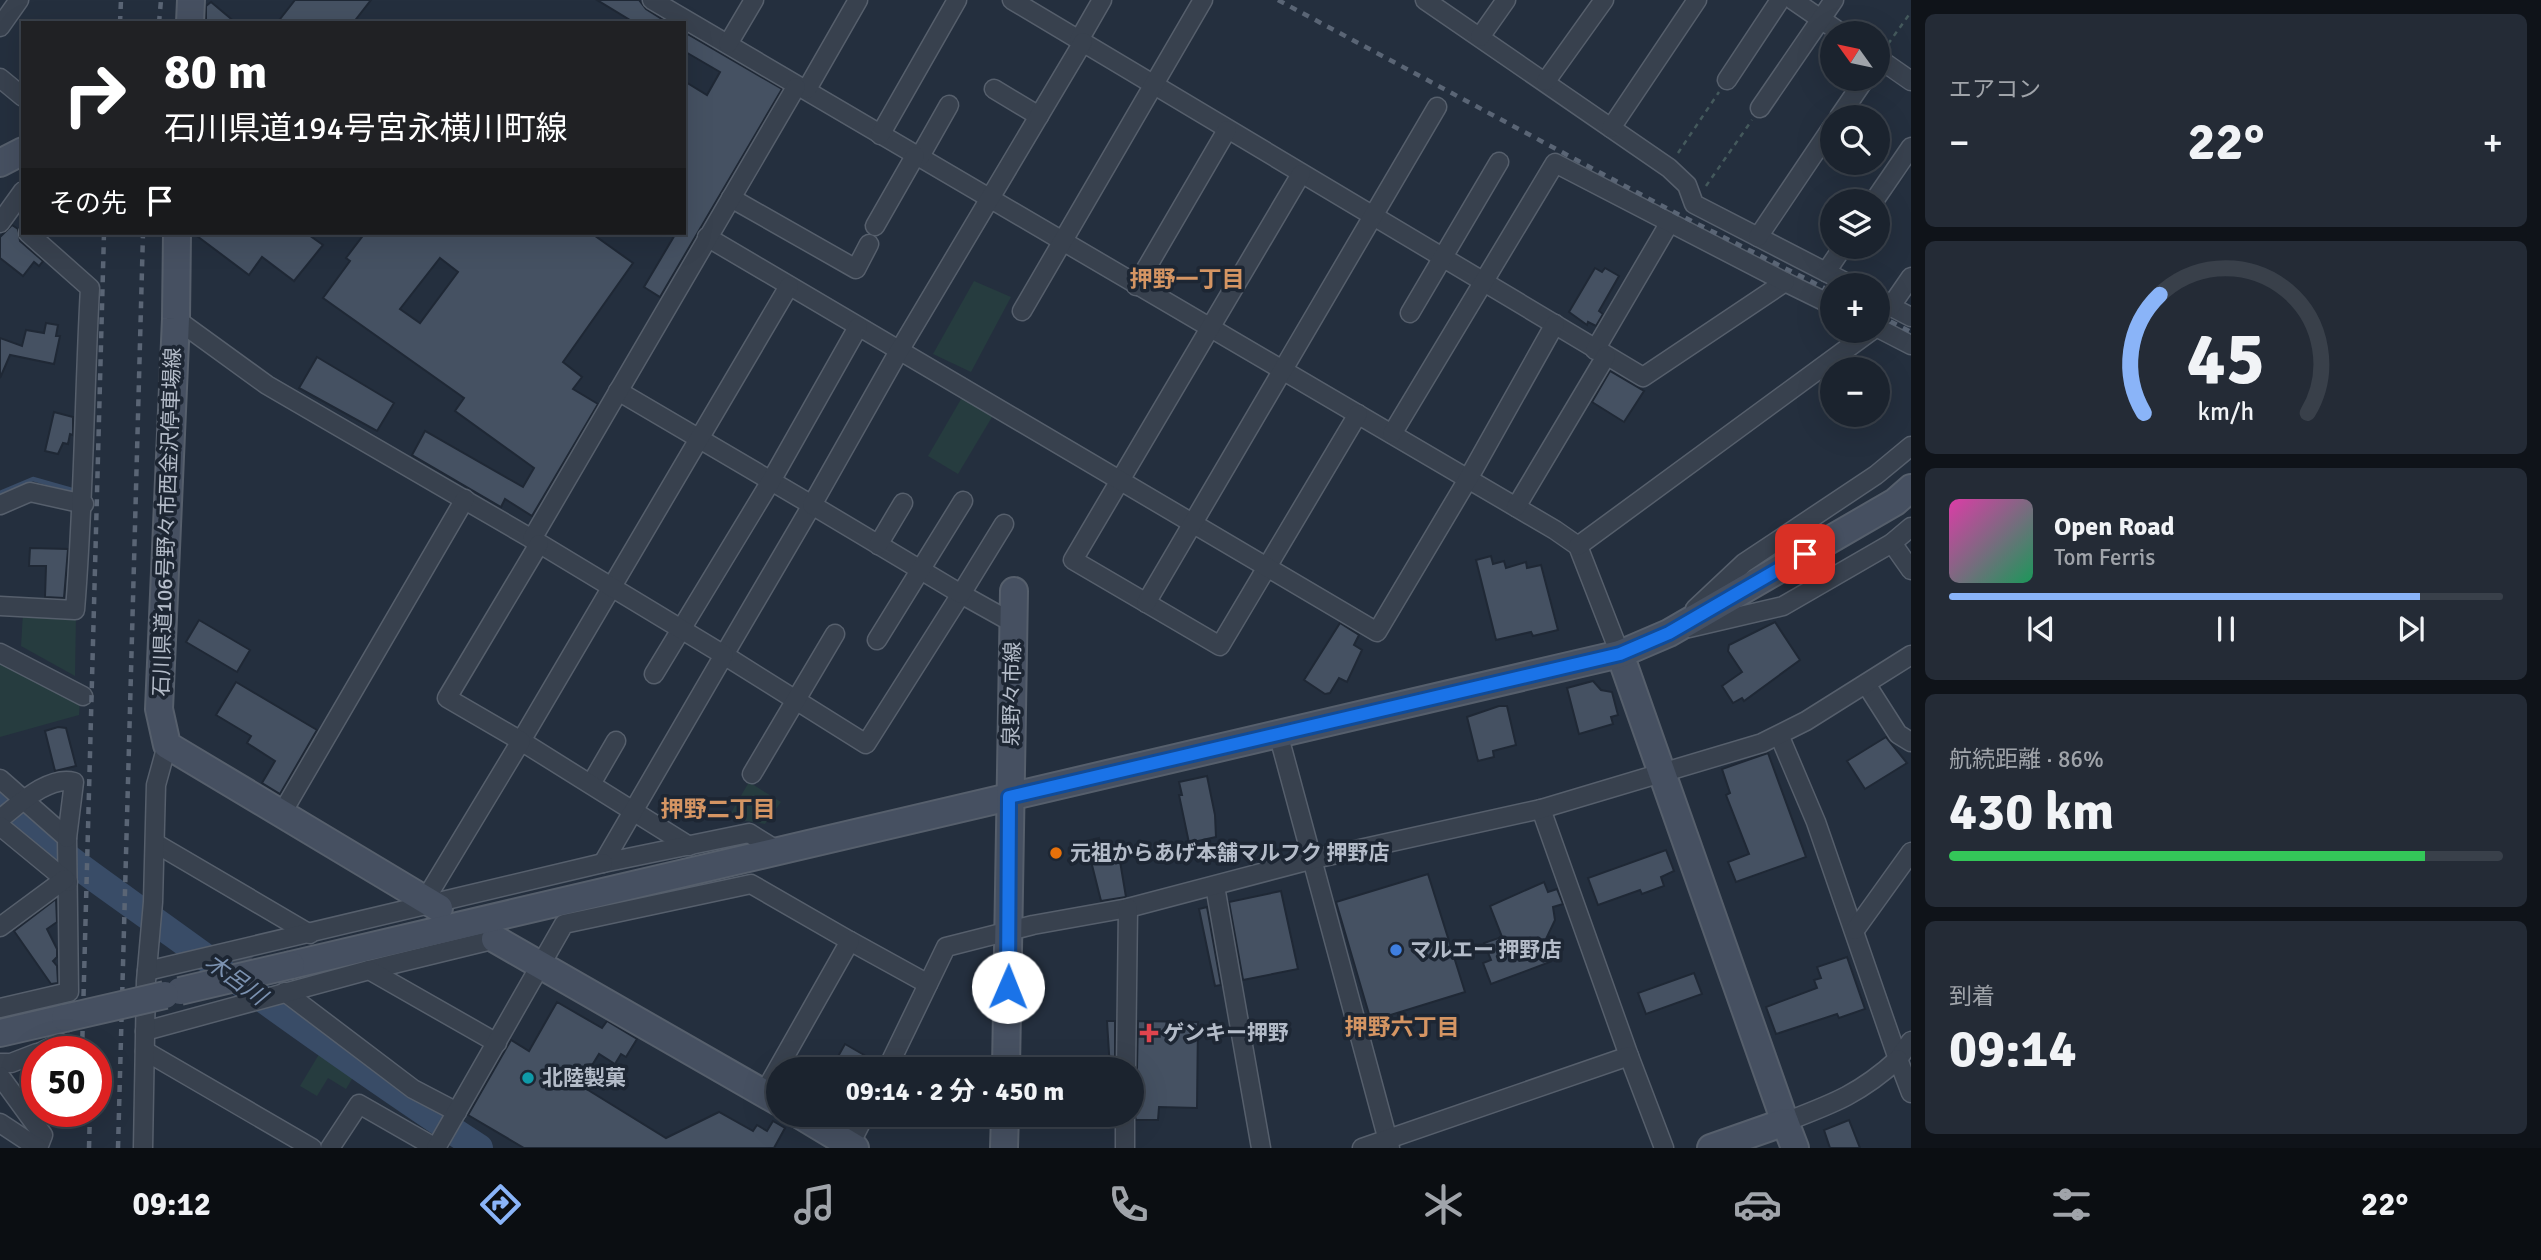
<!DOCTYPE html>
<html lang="ja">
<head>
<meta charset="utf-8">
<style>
	:root { --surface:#1b232e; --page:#242b36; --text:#f1f3f6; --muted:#a0a4aa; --line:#39404a; --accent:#8ab4f8 }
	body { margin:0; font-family:Signika,"Noto Sans JP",sans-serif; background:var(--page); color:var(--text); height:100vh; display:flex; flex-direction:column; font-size:26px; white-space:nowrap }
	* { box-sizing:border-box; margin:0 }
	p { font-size:23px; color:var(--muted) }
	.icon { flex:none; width:38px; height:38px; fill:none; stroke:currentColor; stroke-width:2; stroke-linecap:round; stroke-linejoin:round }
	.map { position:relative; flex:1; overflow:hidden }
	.side { display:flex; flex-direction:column; gap:14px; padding:14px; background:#0f1319; width:630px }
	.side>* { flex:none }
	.guide { position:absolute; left:21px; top:21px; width:665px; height:214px; border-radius:0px; box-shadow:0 7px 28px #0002,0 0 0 2px var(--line); background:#202124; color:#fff; overflow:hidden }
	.needle { width:46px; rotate:303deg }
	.tools { position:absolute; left:1820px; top:21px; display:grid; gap:14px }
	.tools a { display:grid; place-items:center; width:70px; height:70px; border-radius:50%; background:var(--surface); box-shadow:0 7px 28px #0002,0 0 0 2px var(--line); font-size:35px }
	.speed { position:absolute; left:21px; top:1036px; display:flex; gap:14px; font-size:35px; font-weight:700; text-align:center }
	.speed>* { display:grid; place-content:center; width:91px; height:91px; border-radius:50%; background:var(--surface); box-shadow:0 7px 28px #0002,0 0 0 2px var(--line); line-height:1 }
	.speed .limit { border:10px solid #d22; background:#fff; color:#111 }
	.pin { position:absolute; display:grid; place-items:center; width:60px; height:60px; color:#fff; margin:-30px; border-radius:14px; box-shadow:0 4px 10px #0006 }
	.me { position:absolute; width:77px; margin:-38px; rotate:1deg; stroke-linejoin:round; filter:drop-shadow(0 0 5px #0008) }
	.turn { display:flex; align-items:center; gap:24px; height:147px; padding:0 28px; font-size:32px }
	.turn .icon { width:91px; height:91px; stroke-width:2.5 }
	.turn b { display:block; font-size:49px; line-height:60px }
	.then { display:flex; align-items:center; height:66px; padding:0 28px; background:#0003; gap:14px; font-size:26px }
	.big { font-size:52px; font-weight:700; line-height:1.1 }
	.side .widget { flex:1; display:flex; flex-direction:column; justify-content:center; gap:10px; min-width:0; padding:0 24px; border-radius:10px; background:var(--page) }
	.side .dial { align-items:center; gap:0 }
	.dial svg { height:182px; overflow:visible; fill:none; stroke:var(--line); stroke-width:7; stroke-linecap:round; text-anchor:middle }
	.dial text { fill:var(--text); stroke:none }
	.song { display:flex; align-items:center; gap:21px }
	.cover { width:84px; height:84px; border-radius:10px; background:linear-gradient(135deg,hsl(320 70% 55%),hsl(150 70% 35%)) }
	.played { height:7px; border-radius:4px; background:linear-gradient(90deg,var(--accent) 85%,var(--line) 85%) }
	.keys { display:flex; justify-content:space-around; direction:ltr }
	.heat { display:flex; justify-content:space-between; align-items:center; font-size:38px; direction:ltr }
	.charge { height:10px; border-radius:5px; background:linear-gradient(90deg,#34c759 86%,var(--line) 0) }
	.trip { position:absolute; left:766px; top:1057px; width:378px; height:70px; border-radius:35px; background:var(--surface); box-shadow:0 7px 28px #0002,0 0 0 2px var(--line); font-weight:700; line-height:70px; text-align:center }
	.tabs { display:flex; height:112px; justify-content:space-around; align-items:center; background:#0b0e12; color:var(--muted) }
	.tabs .icon { width:49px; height:49px }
	.tabs .current { color:var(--accent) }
	.tabs b { font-size:32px; color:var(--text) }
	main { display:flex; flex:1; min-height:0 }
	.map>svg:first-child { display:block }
</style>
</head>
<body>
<main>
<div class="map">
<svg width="1911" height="1148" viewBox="0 0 1911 1148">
	<rect width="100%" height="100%" fill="#242f3e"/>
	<!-- green -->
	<g fill="#263c3f">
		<polygon points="974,281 1011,297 971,372 933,354"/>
		<polygon points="964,394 995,412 958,474 928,456"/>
		<polygon points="23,613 76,616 75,676 21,646"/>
		<polygon points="0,657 80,701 79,715 0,737"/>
		<polygon points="749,782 781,802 765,824 728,818"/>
		<polygon points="324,1046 359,1067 346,1089 328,1078 317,1096 300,1086"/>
	</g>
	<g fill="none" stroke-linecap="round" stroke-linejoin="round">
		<!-- stream -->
		<polyline stroke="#394c67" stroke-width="4.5" points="0,493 33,479 79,492"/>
		<!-- river -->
		<path stroke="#394c67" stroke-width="28" d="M 0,800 C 52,851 114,891 173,934 C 274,1007 375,1080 479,1148"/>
	</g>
	<!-- building -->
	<g fill="#455162" stroke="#1f2835" stroke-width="2" fill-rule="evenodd">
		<polygon points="295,0 371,0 353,23 277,23"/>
		<polygon points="597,0 639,0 646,9 668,23 635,23"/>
		<polygon points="211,2 236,23 206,23 206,6"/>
		<polygon points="684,32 782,89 660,297 644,287 676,233 684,233 684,81 707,95 720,72 684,51"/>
		<polygon points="12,225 18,229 20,241 43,261 39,266 34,262 23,276 0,258 0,237"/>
		<polygon points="193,233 306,233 323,245 294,281 262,257 249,275"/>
		<path d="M 365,233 L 591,233 L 633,263 L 563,362 L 582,377 L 573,389 L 598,404 L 532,516 L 505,499 L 501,507 L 412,455 L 425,431 L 523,487 L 534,468 L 455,411 L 464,398 L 323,298 L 350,261 L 346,258 ZM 440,258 L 458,272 L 420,323 L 400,309 Z"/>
		<polygon points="1595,268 1602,272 1605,268 1619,276 1599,311 1603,314 1596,326 1588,322 1587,325 1569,312"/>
		<polygon points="46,323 58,325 56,336 60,336 54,364 10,355 0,378 0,338 22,346 26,330 44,333"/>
		<polygon points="317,357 394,403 377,431 299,388"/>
		<polygon points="1610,371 1644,391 1624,422 1592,402"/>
		<polygon points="54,412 73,417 73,435 70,434 68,444 63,443 58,454 45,451"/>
		<polygon points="30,548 68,549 64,598 45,597 46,566 29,566"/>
		<polygon points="1491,556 1493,564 1504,561 1506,568 1526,562 1527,568 1541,565 1558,630 1533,636 1531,632 1496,640 1476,560"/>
		<polygon points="199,620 250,650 237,672 186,642"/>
		<polygon points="1775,622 1800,660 1744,701 1742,698 1733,703 1722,686 1742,672 1728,651 1729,645"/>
		<polygon points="1340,623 1359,635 1354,645 1362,650 1347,682 1339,678 1330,693 1325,694 1304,680"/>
		<polygon points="1593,681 1601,690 1612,692 1618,715 1611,717 1613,724 1579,734 1567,688"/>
		<polygon points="236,682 317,730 280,794 262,783 275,761 247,743 251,736 216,715"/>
		<polygon points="1499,706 1507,706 1516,745 1493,751 1494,757 1478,761 1467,717"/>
		<polygon points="58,727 66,728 76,766 55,771 45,731"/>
		<polygon points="1886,737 1907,763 1865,789 1847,761"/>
		<polygon points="1768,753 1806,857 1736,882 1728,862 1749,854 1726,795 1730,793 1722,769"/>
		<polygon points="1207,776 1215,815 1216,837 1189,843 1179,795 1182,795 1179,782"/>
		<polygon points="1099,838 1104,859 1119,855 1126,897 1101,901 1086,841"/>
		<polygon points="1666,850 1674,871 1661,877 1664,886 1642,894 1640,890 1598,905 1588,878"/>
		<polygon points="1428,874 1465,992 1371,1021 1336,902"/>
		<polygon points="1544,882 1548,892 1557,889 1563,904 1553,907 1555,920 1546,939 1553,958 1549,959 1550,962 1491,984 1483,963 1491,960 1484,943 1502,937 1490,906"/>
		<polygon points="1281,891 1298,969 1243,980 1229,902"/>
		<polygon points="56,899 57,922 47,929 57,949 57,957 53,961 57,966 58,983 51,984 14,931"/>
		<polygon points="1207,907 1221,985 1215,986 1199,909"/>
		<polygon points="1847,957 1865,1009 1839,1018 1837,1014 1776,1034 1766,1007 1817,988 1814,980 1821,978 1817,967"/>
		<polygon points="1694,973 1702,994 1646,1014 1638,993"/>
		<polygon points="557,1002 602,1028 607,1021 637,1039 626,1057 621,1054 615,1064 599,1054 580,1085 666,1138 719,1112 753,1131 757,1125 767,1131 773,1121 785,1128 774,1148 524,1148 468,1115 511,1040 529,1051"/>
		<polygon points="1107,1021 1115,1021 1115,1069 1110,1069"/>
		<polygon points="1138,1021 1198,1022 1197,1108 1159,1107 1158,1120 1136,1120 1132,1107 1132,1078 1137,1069"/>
		<polygon points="845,1044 871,1059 865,1069 831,1069"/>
		<polygon points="1849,1120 1860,1148 1830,1148 1824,1130"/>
	</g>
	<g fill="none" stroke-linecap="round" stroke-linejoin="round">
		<!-- street-tunnel -->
		<polyline stroke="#3a4453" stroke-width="18" stroke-dasharray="18 9" stroke-linecap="butt" points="234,952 285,992"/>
		<!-- street casing -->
		<g stroke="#565f6c" stroke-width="21">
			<g id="street">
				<polyline points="652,0 1555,530 1578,546 1620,654"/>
				<polyline points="1012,0 1643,377 1785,282 1832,305"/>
				<polyline points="1425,0 1669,168 1687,185 1694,204 1851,285"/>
				<polyline points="1793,0 1841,33"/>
				<polyline points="0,27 19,0"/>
				<polyline points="1480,37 1506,0"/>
				<polyline points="1079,40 1102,0"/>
				<polyline points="728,44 754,0"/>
				<polyline points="1878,58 1911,81"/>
				<polyline points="0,78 23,97"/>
				<polyline points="1727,80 1780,0"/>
				<polyline points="1546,81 1604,0"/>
				<polyline points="807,89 858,0"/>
				<polyline points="994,89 1039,116"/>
				<polyline points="1760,108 1834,0"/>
				<polyline points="1839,117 1865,79"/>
				<polyline points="1611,128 1697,0"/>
				<polyline points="880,135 957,0"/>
				<polyline points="919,158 949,105"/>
				<polyline points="1301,174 1073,560 1220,646 1358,414"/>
				<polyline points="731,198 856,269 869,244"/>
				<polyline points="1874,201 1911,147"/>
				<polyline points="0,223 23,191"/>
				<polyline points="875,226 915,156"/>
				<polyline points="707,237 1377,632 1468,479 1555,324"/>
				<polyline points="1758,237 1832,127"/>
				<polyline points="1826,272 1843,247"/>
				<polyline points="1136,286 1227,130"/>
				<polyline points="1878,300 1911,317"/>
				<polyline points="1891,306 1911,277"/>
				<polyline points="1022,311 1203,0"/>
				<polyline points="1410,313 1499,162"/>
				<polyline points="176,319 267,385 532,539"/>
				<polyline points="1878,328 1911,345"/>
				<polyline points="1595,350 1670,222"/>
				<polyline points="618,391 812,505 724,655 866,744 961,594 1013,623"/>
				<polyline points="1392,434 1555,163 1785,282"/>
				<polyline points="0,505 30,492 84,504"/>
				<polyline points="1516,507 1606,356"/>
				<polyline points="1004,524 961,594 812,505 899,351 1083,42"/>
				<polyline points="1892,543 1911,570"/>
				<polyline points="878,545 903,503"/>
				<polyline points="1578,546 1871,331"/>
				<polyline points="1146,603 1437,107"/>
				<path d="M 0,606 L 75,610 C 84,502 84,395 90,288 L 28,233"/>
				<polyline points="1695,609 1744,563 1876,475 1911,446"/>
				<polyline points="1689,628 1783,606 1892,543 1911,527"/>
				<polyline points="877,640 963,501"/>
				<polyline points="0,653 83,696"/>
				<polyline points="654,674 771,481 858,327"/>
				<polyline points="1866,684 1898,734 1911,742"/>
				<polyline points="1278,733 1390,1148"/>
				<polyline points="1780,737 1816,822 1898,1059"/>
				<polyline points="752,774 835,634"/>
				<polyline points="0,779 67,838 69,992 0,1008"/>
				<polyline points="591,784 616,741"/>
				<polyline points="1541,809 1629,1056"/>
				<polyline points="282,813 465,499"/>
				<path d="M 0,819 C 18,805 49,775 74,782 L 67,838"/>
				<polyline points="0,826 68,882"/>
				<polyline points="155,843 310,934"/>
				<polyline points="689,846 521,741 789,286"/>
				<polyline points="778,851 749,833 603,863 724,655 532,539 796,87"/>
				<polyline points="1215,886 1261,1148"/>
				<polyline points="425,900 521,741 447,698 539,544"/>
				<polyline points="0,927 65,879"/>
				<polyline points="1855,930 1911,852"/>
				<polyline points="850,941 928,984"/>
				<polyline points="369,970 496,939"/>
				<polyline points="147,971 603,863"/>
				<polyline points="285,992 413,1089 457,1112"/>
				<polyline points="145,1031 369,970 497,1043"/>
				<polyline points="145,1051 312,1148"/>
				<polyline points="41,1052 60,1043"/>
				<polyline points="1898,1059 1911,1041"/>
				<polyline points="0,1063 11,1063 37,1053"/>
				<polyline points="887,1069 946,947 1033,925 1128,908 1310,860 1541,809 1762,743 1806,721 1911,655"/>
				<polyline points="1126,1069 1128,908"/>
				<polyline points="0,1076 43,1135 38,1148"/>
				<path d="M 1785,1122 C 1832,1104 1860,1094 1898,1059 L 1911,1093"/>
				<polyline points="0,1123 38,1148"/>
				<polyline points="143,1148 146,981 153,902 156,785 167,745"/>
				<polyline points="330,1148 359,1104 436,1148"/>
				<polyline points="436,1148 564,924 751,884 850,941 764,1093"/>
				<polyline points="848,1148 865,1115"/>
				<polyline points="1125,1148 1125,1115"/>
				<polyline points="1362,1148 1629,1056 1664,1148"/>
			</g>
		</g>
		<!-- secondary casing -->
		<g stroke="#565f6c" stroke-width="30">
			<g id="secondary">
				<polyline points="190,23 191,0"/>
				<polyline points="0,163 23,151"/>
				<polyline points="177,233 176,319 159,709 167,745 439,908"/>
				<polyline points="1620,654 1785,1122"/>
				<polyline points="495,939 779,1102"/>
				<polyline points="291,965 1620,654 1669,633 1895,502 1911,488"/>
				<polyline points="0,1033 65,1018"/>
				<polyline points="1006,1069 1014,591"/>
				<polyline points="800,1115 855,1148"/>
				<polyline points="1004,1148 1005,1115"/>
				<polyline points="1711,1148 1785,1122 1795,1148"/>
			</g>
		</g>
		<!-- path -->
		<g stroke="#44595c" stroke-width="2.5" stroke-dasharray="5 5" stroke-linecap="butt">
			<polyline points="1888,44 1911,12"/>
			<polyline points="1678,153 1719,92"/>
			<polyline points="1706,186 1752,120"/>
		</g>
		<!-- street -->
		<use href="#street" stroke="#38414e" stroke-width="18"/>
		<!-- secondary -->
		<use href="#secondary" stroke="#465061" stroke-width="26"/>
		<!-- rail -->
		<g stroke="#5a6575" stroke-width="4.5" stroke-dasharray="7 7" stroke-linecap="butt">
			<polyline points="1278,0 1668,209 1832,292"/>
			<polyline points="120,23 121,0"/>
			<polyline points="159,23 161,0"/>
			<polyline points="1878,315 1911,332"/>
			<polyline points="82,1052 104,233"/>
			<polyline points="89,1148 90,1111"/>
			<polyline points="118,1148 143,233"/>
		</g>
		<!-- secondary-bridge casing -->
		<g stroke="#565f6c" stroke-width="30" stroke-linecap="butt">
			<g id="secondary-bridge">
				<polyline points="180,991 291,965"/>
				<polyline points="65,1018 165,995"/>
			</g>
		</g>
		<!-- secondary-bridge -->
		<use href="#secondary-bridge" stroke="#465061" stroke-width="26"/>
	</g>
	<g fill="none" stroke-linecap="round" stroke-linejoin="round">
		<!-- route casing -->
		<g stroke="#114b97" stroke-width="18">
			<polyline id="route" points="1008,987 1009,797 1620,654 1669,633 1805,554"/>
		</g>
		<!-- route -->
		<use href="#route" stroke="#1a73e8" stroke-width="12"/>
	</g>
	<!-- markers -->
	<circle fill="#e8710a" stroke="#1d2633" stroke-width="2.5" cx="1056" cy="853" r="7"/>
	<circle fill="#3f7fe0" stroke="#1d2633" stroke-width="2.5" cx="1396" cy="950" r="7"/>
	<path fill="#e0444e" stroke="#1d2633" stroke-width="2.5" d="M1145.5 1022.5h7v7h7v7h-7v7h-7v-7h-7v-7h7z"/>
	<circle fill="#0f9aa8" stroke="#1d2633" stroke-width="2.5" cx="528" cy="1078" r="7"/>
	<g text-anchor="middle" stroke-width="7" stroke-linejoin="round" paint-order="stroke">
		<!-- street labels -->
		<g font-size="21" fill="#b4bcc9" stroke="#1d2633">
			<text transform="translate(167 522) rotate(-88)" y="7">石川県道106号野々市西金沢停車場線</text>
			<text transform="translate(1012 694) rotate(-89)" y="7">泉野々市線</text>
		</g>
		<!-- poi labels -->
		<g font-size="21" font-weight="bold" fill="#b4bcc9" stroke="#1d2633" text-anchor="start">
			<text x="1070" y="860">元祖からあげ本舗マルフク 押野店</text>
			<text x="1410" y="957">マルエー 押野店</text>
			<text x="1163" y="1040">ゲンキー押野</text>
			<text x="542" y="1085">北陸製菓</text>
		</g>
		<!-- neighbourhood labels -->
		<g font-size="23" font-weight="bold" fill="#d59563" stroke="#1d2633">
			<text x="1187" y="287">押野一丁目</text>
			<text x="718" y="817">押野二丁目</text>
			<text x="1402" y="1035">押野六丁目</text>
		</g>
		<!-- water labels -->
		<g font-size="23" font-style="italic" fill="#7c92b1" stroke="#1d2633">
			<text transform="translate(236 979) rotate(36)" y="8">木呂川</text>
		</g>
	</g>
</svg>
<div class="tools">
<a><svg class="needle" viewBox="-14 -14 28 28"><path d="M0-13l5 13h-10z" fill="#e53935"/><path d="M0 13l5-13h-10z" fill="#a0a4aa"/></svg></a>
<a><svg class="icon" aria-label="search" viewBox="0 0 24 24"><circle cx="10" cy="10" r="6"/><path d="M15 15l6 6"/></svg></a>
<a><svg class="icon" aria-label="layers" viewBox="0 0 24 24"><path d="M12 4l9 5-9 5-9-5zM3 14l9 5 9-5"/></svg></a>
<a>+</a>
<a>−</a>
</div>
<div class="speed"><div class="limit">50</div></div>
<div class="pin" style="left:1805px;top:554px;background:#d93025"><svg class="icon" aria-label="arrive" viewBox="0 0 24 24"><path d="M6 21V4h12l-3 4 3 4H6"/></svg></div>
<svg class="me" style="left:1008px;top:987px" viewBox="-20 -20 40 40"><circle r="19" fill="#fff"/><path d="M0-13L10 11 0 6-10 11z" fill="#1a73e8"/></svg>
<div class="trip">09:14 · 2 分 · 450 m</div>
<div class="guide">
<div class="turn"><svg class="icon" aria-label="right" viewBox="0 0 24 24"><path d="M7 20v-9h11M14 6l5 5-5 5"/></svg><div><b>80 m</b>石川県道194号宮永横川町線</div></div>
<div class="then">その先<svg class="icon" aria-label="arrive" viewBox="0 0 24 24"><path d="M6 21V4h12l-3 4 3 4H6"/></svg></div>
</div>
</div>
<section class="side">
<div class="widget"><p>エアコン</p>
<div class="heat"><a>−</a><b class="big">22°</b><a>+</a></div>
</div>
<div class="widget dial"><svg viewBox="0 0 100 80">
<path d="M14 69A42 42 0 1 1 86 69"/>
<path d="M14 69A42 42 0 0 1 21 17" stroke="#8ab4f8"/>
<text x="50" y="56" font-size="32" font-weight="700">45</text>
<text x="50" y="72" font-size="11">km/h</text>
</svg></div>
<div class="widget">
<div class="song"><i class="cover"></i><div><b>Open Road</b><p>Tom Ferris</p></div></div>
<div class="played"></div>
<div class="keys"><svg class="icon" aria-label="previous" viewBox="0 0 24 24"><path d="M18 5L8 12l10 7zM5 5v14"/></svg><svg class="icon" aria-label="pause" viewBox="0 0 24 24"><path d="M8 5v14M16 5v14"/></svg><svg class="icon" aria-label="next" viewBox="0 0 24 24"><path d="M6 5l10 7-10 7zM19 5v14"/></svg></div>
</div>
<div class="widget"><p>航続距離 · 86%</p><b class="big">430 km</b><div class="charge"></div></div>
<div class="widget"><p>到着</p><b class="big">09:14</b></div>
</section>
</main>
<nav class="tabs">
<b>09:12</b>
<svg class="icon current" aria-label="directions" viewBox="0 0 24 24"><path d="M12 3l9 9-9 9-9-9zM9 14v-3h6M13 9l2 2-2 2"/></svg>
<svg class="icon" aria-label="music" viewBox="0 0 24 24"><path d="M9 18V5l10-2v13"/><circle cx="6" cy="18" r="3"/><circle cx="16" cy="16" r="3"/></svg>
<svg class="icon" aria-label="phone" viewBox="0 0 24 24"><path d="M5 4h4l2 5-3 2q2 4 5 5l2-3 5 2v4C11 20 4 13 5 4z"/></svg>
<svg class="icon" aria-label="climate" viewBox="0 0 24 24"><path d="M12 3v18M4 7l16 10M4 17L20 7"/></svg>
<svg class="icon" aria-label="car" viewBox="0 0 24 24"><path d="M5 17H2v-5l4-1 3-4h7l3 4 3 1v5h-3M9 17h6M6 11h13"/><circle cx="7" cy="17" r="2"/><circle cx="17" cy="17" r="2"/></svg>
<svg class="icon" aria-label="filters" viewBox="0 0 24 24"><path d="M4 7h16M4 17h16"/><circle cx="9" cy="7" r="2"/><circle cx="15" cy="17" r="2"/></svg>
<b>22°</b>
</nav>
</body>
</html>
